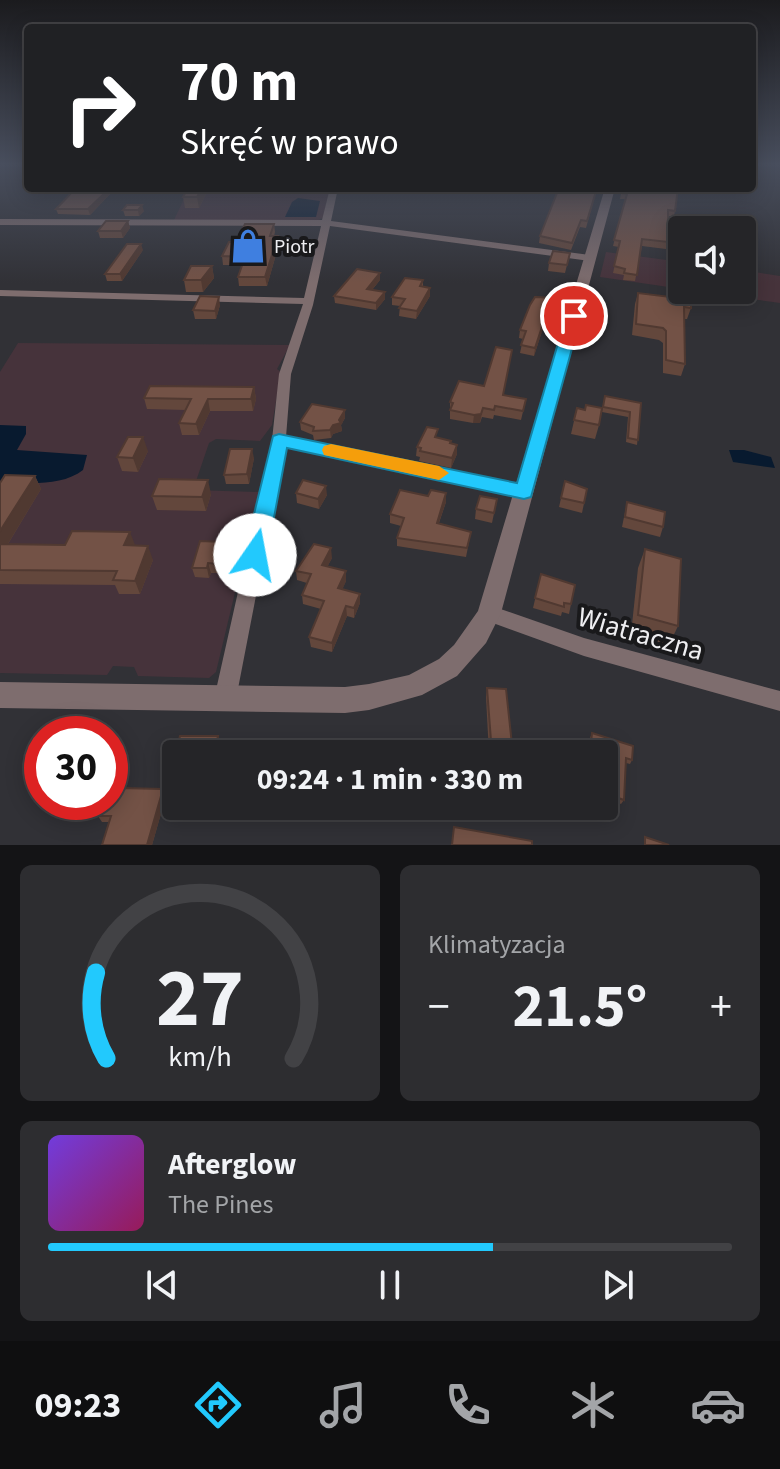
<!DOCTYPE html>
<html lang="pl">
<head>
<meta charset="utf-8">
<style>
	:root { --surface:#252528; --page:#2d2d30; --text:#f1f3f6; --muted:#a3a5a8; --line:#424245; --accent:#22c9fd }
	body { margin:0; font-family:"Source Sans 3",sans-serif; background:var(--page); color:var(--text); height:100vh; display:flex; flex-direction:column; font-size:30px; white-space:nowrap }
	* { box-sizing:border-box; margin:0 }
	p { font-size:26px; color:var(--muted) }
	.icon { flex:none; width:44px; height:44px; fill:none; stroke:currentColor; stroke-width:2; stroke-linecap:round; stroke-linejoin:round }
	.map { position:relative; height:845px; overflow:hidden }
	.side { display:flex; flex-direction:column; gap:20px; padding:20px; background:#141416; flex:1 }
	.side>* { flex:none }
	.hud { position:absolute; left:24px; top:24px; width:732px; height:168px; border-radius:8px; box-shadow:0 4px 20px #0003,0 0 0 2px var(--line); background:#202124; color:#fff; overflow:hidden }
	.tools { position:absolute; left:668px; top:216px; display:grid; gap:16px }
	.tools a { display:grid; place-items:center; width:88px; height:88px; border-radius:8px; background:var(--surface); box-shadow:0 4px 20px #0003,0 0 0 2px var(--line); font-size:40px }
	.speed { position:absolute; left:24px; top:716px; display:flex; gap:16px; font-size:40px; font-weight:700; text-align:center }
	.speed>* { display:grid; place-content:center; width:104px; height:104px; border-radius:50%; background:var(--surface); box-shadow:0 4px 20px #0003,0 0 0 2px var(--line); line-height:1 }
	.speed .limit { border:12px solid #d22; background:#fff; color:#111 }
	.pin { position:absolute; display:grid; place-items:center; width:68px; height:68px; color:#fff; margin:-34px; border:4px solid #fff; border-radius:50%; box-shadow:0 2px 8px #0007 }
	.me { position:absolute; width:88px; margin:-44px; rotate:12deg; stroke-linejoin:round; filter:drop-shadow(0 0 6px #0008) }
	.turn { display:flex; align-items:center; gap:28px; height:168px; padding:0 24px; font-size:36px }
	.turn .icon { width:104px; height:104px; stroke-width:2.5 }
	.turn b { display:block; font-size:56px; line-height:68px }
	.big { font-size:60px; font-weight:700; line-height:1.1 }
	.side .card { flex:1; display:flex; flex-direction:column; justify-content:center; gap:12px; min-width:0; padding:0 28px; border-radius:12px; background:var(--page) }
	.side .dial { align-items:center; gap:0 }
	.dial svg { height:208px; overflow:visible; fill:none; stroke:var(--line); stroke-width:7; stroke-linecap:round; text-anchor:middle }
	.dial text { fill:var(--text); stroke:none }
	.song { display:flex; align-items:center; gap:24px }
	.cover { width:96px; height:96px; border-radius:12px; background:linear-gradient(135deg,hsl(260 70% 55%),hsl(330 70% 35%)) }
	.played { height:8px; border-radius:4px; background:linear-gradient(90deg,var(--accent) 65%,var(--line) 65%) }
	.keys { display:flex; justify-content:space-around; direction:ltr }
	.heat { display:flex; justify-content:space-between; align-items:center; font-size:44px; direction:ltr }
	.side .tiles { flex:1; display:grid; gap:20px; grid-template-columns:1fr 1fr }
	.card:last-child { grid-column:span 2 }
	.trip { position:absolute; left:162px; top:740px; width:456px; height:80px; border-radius:8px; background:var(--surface); box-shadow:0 4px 20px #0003,0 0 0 2px var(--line); font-weight:700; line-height:80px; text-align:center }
	.tabs { display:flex; height:128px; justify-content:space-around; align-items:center; background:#0f0f10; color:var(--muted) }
	.tabs .icon { width:56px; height:56px }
	.tabs .on { color:var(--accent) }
	.tabs b { font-size:36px; color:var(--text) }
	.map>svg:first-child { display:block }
</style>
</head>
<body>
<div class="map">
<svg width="780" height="845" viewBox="0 0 780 845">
	<rect width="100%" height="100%" fill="#313136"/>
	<!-- industrial -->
	<g fill="#46333b">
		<polygon points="189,188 330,188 323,218 316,221 174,220"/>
		<polygon points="606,252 682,262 682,289 600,277"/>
		<polygon points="742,270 780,276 780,303 689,290 742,290"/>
		<polygon points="18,343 290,345 277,369 281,372 272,425 260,441 216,439 209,443 193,490 259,492 216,672 209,678 138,676 134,667 113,666 107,675 0,673 0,372"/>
	</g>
	<!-- water -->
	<g fill="#081a2f">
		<polygon points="298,198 320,201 316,217 285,217 292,202"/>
		<path d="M 0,425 L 26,426 L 26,434 L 17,450 L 87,455 L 83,470 C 61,487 27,483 0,482 Z"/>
		<polygon points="729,450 744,450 771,457 775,468 733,462"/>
	</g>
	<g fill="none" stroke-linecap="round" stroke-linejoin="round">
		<!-- minor -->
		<g fill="#7e6d6e" fill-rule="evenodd">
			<polygon points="330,188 338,188 331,221 590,255 595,258 590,261 330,226 313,305 291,374 286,437 524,486 530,488 532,492 530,496 524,498 285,446 236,699 232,706 225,709 218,706 214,699 272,440 279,374 303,304 0,296 0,290 304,298 321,226 0,225 0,219 322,220"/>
			<polygon points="489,605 584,638 780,691 780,711 584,656 482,619 480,613 482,607"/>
		</g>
		<!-- tertiary -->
		<polygon fill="#7e6d6e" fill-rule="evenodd" points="605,188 615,188 501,613 486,643 457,676 422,695 369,710 345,713 0,708 0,682 345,687 369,684 409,675 439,659 454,645 478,611"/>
	</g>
	<!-- wall -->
	<g fill="#63473c">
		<polygon points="188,188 206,188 207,192 199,208 185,208 183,197"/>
		<polygon points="597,188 586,228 580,227 571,250 539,243 540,236"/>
		<polygon points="622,188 675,211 674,216 668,216 668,242 666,249 642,246 635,281 623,280 624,275 613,273 619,247 613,246 625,199 620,199"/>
		<polygon points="111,193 90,215 58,214 56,209"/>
		<polygon points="123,210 144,211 139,216 125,216"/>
		<polygon points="128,221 130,228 123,238 100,238 98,231"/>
		<polygon points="274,224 275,232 274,236 279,244 267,286 239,286 238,277 242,265 223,265 222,256 236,242"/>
		<polygon points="143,250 122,281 107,281 105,274"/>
		<polygon points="570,253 565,273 548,271 549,263"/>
		<polygon points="677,253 691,308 687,319 684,319 685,364 681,376 663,373 663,343 659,340 632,335 635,304 638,293 669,297 671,287 668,287 668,271 671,261 674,261"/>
		<polygon points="742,263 750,276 746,287 743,286 741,293 725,290 742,290"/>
		<polygon points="212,266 214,278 203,292 186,292 184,280"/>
		<polygon points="380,280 372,290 385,299 376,310 335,303 334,296"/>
		<polygon points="423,280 423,287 430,296 416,319 399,316 400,306 392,305 392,297"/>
		<polygon points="557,298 550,326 544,325 534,356 520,353 523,339 519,338 520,330"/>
		<polygon points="220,305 216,319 195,319 193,310"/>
		<polygon points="254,387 256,399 253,411 210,411 199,435 182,435 179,423 186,410 147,409 144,398"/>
		<polygon points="503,395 526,399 521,420 494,415 493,419 482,417 480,423 473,423 450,419 450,402"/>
		<polygon points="605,396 641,403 637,445 626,442 628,417 602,412"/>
		<polygon points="577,408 584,410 599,425 595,439 571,434"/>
		<polygon points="345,410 345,418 341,425 342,431 333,434 331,438 314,440 313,435 301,430 300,422"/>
		<polygon points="438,438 457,445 457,454 451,468 419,461 420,457 416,456 417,447"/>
		<polygon points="148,451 138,472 122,471 117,457"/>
		<polygon points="254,458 249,484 226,484 224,475"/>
		<polygon points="35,476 41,489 8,544 135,546 153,560 140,594 119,594 115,585 0,584 0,483"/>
		<polygon points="565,481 587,489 582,513 559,507"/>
		<polygon points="296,493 327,495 319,509 297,503"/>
		<polygon points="446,493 446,502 439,523 471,532 466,557 397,546 397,538 401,526 390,523 390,514 428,496"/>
		<polygon points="211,494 206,511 157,510 152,496"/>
		<polygon points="497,499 492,523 475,519 476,509"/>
		<polygon points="627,502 663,527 660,537 622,527"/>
		<polygon points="645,549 678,626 669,645 631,634 638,568"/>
		<polygon points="227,551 221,573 211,573 209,578 195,577 192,568"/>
		<polygon points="332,558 327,567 346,581 342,589 360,594 360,603 354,618 347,616 332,652 311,647 309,637 321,609 303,604 302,595 307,583 297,580 296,571"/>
		<polygon points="541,574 571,604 569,614 562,612 561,616 533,608"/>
		<polygon points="487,688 513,754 489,754 486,697"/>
		<polygon points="592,733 632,760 630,764 626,763 624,800 621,804 604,798 604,754 588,754 590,738"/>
		<polygon points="180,736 218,736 221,746 220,754 176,754 176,787 174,787 170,778"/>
		<polygon points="163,789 166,796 152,845 102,845 109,822 102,822 98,816 117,798"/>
	</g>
	<!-- shaded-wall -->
	<g fill="#503931">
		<polygon points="110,188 111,193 90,215 88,209"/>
		<polygon points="202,188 206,188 207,192 199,208 197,197"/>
		<polygon points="142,205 144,211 139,216 138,210"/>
		<polygon points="128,221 130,228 123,238 121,231"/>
		<polygon points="278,236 279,244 267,286 265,277"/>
		<polygon points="141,244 143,250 122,281 120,274"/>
		<polygon points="212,266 214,278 203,292 201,280"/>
		<polygon points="380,273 380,280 367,296 367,289"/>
		<polygon points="430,288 430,296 416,319 417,311"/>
		<polygon points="385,292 385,299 376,310 376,303"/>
		<polygon points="219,297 220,305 216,319 215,311"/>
		<polygon points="545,318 544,325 534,356 535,348"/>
		<polygon points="254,387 256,399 253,411 251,399"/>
		<polygon points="208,399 210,411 199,435 196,424"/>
		<polygon points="483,408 480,423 473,423 474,415"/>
		<polygon points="345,410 345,418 341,425 342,431 333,434 331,438 330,430 333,425 339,420"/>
		<polygon points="143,437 148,451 138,472 133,458"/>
		<polygon points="457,445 457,454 451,468 452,458"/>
		<polygon points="252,449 254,458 249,484 247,474"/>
		<polygon points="35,476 41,489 0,557 0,531"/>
		<polygon points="208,480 211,494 206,511 202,497"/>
		<polygon points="326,486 327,495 319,509 318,499"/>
		<polygon points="446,493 446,502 436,531 437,523"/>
		<polygon points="130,532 135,545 124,545"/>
		<polygon points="225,542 227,551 221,573 219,564"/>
		<polygon points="148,546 153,560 140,594 135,581"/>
		<polygon points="331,548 332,558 323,575 322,565"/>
		<polygon points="208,563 211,573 209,578 207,568"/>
		<polygon points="346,571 346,581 339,598 338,588"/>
		<polygon points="360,594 360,603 354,618 354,608"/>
		<polygon points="346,606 347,616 332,652 332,643"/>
		<polygon points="218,736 221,746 220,754 214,754"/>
		<polygon points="163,789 166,796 152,845 147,845"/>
	</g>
	<!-- building -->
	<g fill="#735246" stroke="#503931" stroke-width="2">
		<polygon points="76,188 110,188 88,209 56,209"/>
		<polygon points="188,188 202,188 197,197 183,197"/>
		<polygon points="559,188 597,188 587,221 581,220 572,243 540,236"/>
		<polygon points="622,188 678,188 675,211 668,210 668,242 642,239 637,275 624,273 625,269 614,266 620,241 614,240 627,194 621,193"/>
		<polygon points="127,205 142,205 138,210 123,210"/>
		<polygon points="106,221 128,221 121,231 98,231"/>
		<polygon points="245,224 274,224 270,236 278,236 265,277 238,277 245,257 222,256 229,242 236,242"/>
		<polygon points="127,244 141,244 120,274 105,274"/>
		<polygon points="553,251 570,253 567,265 549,263"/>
		<polygon points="677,253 682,253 682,290 691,290 691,308 684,307 685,364 666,360 666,331 663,328 636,324 638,293 670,297 674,276 671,276 671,261 677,261"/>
		<polygon points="742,263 747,264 750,276 744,275 745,282 742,282"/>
		<polygon points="191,266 212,266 201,280 184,280"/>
		<polygon points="357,269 380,273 367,289 385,292 376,303 334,296"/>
		<polygon points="405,278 423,280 420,286 430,288 417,311 399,308 405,299 392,297"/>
		<polygon points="200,296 219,297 215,311 193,310"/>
		<polygon points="535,297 557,298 551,319 545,318 535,348 521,345 526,331 520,330 530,305"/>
		<polygon points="496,347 512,350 503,395 526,399 523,411 495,406 494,410 483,408 481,414 474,415 450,410 453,403 450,402 459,381 484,386"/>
		<polygon points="150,386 254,387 251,399 208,399 196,424 179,423 191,399 144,398"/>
		<polygon points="605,396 641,403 638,440 628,438 630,412 603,407"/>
		<polygon points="312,404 345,410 339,420 341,423 333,425 330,430 313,431 314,427 300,422"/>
		<polygon points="586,405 602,408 599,425 574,420 577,408 585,410"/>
		<polygon points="427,427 438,429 435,437 451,441 450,443 457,445 452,458 420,451 421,448 417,447"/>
		<polygon points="128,437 143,437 133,458 117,457"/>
		<polygon points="230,449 252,449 247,474 224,475"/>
		<polygon points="5,475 35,476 0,531 0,483"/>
		<polygon points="159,479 208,480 202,497 152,496"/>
		<polygon points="303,480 326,486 318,499 296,493"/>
		<polygon points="565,481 587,489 584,503 561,498"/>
		<polygon points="400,490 428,496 431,490 446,493 437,523 471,532 467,548 397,538 404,518 390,514"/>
		<polygon points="480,496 497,499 494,513 476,509"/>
		<polygon points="627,502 665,512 663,527 625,517"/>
		<polygon points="72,531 130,532 124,545 148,546 135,581 113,580 117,571 0,570 0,544 65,545"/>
		<polygon points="200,541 225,542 219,564 208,563 207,568 192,568"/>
		<polygon points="314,544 331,548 322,565 346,571 338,588 360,594 354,608 346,606 332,643 309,637 324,601 302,595 311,574 296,571"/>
		<polygon points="645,549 681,559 678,626 638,615"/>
		<polygon points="541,574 575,585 571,604 564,603 564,607 535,598"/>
		<polygon points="487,688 506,689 513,754 492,754"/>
		<polygon points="592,733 633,746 632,760 626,758 624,800 604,793 604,754 590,754"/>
		<polygon points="180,736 218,736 214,754 176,754 176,778 170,778"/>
		<polygon points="120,788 163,789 147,845 102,845 111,816 98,816 102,802 110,802 110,798 117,798"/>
		<polygon points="454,827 532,841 532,845 452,845"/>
		<polygon points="645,837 669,845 645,845"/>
	</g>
	<!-- sky -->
	<linearGradient id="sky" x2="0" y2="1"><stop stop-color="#1b1b1e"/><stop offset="0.58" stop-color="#484e5d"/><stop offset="1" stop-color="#484e5d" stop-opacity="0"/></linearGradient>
	<rect width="780" height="283" fill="url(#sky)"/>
	<!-- route -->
	<polygon fill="#22c9fd" stroke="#1683a4" stroke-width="2" points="574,312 581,316 531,497 524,499 287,448 267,555 263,561 255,564 247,561 244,555 273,436 279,434 517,483 566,316"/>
	<!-- slow -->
	<polygon fill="#f59e0b" points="331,444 439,466 449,473 439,480 324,455 322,450 324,446"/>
	<!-- icons -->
	<defs>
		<g id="shop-bare" transform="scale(2.76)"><path d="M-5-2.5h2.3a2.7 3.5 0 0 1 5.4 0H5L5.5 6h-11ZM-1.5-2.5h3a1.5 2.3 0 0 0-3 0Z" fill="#3f7fe0" stroke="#19191b" stroke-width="2.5" paint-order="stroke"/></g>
	</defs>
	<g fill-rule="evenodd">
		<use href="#shop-bare" x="248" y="246"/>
	</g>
	<g text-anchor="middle" stroke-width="8" stroke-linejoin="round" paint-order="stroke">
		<!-- far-poi labels -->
		<g font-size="20" fill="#eeeef1" stroke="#19191b" text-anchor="start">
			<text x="274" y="253">Piotr</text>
		</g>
		<!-- near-street labels -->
		<g font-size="28" fill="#eeeef1" stroke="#19191b">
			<text transform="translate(641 633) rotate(16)" y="10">Wiatraczna</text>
		</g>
	</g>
</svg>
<div class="tools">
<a><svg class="icon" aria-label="sound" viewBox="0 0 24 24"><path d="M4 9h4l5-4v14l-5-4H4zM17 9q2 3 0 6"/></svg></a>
</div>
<div class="speed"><div class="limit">30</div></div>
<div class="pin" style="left:574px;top:316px;background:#d93025"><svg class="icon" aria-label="arrive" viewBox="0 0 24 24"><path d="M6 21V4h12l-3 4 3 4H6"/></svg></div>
<svg class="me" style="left:255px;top:555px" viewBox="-20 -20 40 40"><circle r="19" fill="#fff"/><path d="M0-13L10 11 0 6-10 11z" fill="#22c9fd"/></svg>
<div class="trip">09:24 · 1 min · 330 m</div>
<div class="hud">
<div class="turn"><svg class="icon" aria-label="right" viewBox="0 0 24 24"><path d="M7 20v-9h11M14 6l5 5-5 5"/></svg><div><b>70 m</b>Skręć w prawo</div></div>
</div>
</div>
<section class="side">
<div class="tiles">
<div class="card dial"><svg viewBox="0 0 100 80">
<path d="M14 69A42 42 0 1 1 86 69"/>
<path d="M14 69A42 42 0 0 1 10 36" stroke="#22c9fd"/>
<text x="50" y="56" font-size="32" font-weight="700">27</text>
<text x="50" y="72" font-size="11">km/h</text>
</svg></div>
<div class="card"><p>Klimatyzacja</p>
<div class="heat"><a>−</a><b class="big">21.5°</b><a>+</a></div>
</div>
<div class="card">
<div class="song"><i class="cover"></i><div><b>Afterglow</b><p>The Pines</p></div></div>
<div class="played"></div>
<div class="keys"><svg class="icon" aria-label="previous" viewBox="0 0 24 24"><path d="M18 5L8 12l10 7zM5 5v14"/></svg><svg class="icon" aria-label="pause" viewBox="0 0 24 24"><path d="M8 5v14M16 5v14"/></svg><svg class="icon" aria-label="next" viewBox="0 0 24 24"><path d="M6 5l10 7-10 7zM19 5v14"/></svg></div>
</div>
</div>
</section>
<nav class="tabs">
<b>09:23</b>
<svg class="icon on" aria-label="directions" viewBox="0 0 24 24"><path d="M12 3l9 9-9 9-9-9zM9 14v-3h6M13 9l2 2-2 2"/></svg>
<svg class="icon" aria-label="music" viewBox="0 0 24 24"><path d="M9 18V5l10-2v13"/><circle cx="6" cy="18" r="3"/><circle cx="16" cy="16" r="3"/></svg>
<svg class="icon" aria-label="phone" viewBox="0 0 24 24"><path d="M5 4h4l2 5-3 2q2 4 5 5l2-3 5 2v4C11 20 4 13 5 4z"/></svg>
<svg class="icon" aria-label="climate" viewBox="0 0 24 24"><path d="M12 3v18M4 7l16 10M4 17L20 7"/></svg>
<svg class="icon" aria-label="car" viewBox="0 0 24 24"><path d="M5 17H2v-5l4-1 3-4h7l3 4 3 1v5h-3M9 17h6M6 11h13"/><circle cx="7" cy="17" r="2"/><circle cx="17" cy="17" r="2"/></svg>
</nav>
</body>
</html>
